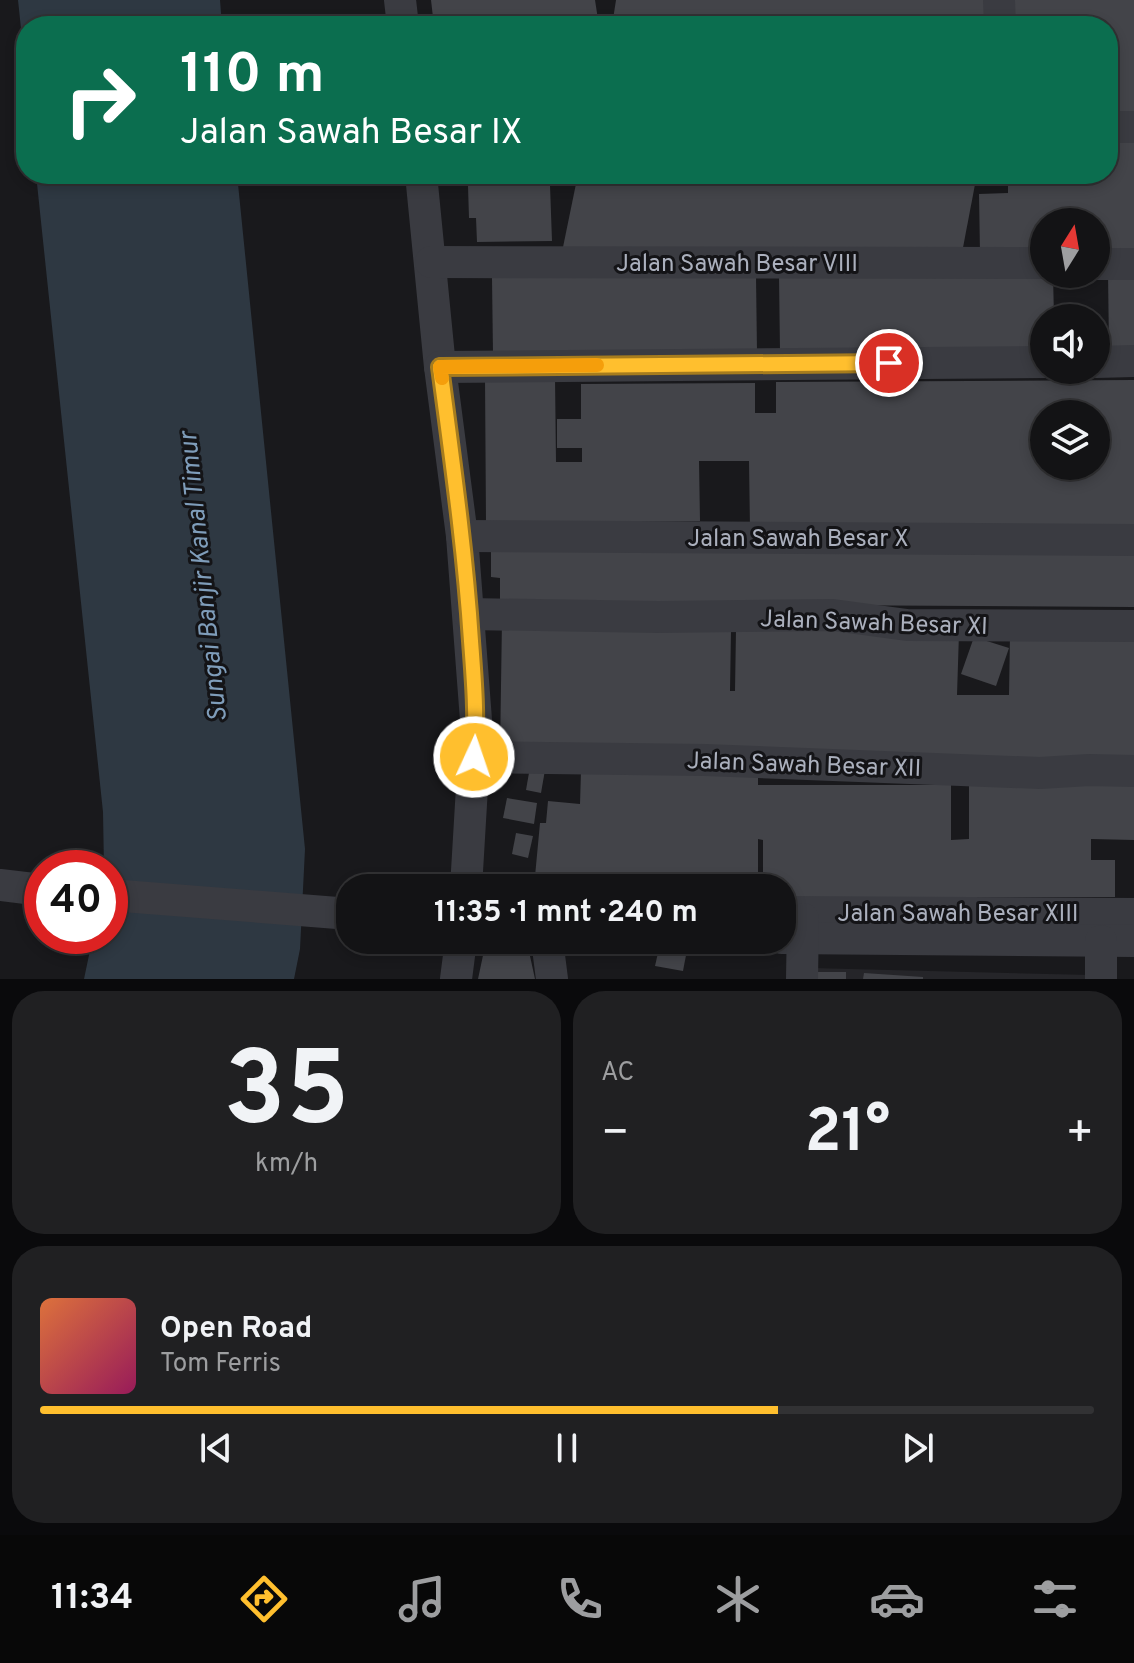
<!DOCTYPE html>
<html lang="id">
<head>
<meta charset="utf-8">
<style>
	:root { --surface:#131315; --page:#202022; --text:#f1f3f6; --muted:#9d9ea0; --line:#323234; --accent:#ffbf2e }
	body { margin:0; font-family:Overpass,sans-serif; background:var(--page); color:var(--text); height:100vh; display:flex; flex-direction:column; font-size:30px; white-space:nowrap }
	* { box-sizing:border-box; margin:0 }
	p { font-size:26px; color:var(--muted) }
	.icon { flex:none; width:44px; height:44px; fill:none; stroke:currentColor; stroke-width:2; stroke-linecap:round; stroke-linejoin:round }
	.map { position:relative; height:979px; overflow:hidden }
	.sheet { display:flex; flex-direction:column; gap:12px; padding:12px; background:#0a0a0c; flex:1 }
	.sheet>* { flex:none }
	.guide { position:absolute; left:16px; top:16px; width:1102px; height:168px; border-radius:32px; box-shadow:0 4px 12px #0003,0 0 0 2px var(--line); background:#0b6e4f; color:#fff; overflow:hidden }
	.needle { width:52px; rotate:11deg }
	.buttons { position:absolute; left:1030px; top:208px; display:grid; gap:16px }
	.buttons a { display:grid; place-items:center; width:80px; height:80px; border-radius:50%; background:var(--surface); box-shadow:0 4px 12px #0003,0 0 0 2px var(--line); font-size:40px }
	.speed { position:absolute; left:24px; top:850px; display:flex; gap:16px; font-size:40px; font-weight:700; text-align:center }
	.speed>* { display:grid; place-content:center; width:104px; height:104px; border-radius:50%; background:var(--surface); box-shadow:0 4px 12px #0003,0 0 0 2px var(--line); line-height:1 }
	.speed .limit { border:12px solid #d22; background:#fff; color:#111 }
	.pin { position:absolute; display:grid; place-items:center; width:68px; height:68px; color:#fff; margin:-34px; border:4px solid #fff; border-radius:50%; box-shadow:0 2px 8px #0007 }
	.me { position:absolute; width:88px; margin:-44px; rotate:3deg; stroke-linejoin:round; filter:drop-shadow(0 0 6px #0008) }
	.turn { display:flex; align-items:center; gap:28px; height:168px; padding:0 32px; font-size:36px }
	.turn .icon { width:104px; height:104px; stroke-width:2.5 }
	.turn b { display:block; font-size:56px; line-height:68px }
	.big { font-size:60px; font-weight:700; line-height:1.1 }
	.sheet .card { flex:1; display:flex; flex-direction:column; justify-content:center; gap:12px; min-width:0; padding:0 28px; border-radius:32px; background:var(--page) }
	.sheet .dial { align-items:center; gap:0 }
	.dial b { font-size:104px; line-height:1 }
	.song { display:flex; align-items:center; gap:24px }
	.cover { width:96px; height:96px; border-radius:12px; background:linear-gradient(135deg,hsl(20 70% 55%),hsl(330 70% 35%)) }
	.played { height:8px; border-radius:4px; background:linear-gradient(90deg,var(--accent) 70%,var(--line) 70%) }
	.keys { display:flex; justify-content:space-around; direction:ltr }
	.heat { display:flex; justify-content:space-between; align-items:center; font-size:44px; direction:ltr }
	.sheet .tiles { flex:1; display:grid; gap:12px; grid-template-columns:1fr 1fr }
	.card:last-child { grid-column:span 2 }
	.trip { position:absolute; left:336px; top:874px; width:460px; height:80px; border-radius:32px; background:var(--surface); box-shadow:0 4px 12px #0003,0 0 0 2px var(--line); font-weight:700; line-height:80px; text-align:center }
	.dock { display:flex; height:128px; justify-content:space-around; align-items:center; background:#080808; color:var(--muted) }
	.dock .icon { width:56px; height:56px }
	.dock .selected { color:var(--accent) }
	.dock b { font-size:36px; color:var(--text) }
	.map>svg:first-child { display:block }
</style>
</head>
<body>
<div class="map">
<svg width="1134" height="979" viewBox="0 0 1134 979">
	<rect width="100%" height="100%" fill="#19191c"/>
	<!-- built -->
	<polygon fill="#252529" points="811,968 1091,975 1091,979 811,979"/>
	<!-- water -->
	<g fill="#2e3842">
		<polygon points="18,0 220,0 222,26 26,26 26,76"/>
		<polygon points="36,174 237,174 305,849 300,949 294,979 84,979 93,936 110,936 110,868 104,868 103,812"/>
	</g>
	<!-- building -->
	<g fill="#434449" fill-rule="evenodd">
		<polygon points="431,0 595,0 599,26 547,26 546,18 534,20 535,26 434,26"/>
		<polygon points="616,0 987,0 995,26 612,26"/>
		<polygon points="1006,0 1134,0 1134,112 1108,113 1108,26 1007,26"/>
		<polygon points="1108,139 1134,139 1134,253 1096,253 1096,222 1044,222 1044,253 980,254 979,194 1008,193 1008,174 1108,174"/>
		<polygon points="458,174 529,174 529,182 486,186 550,185 552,241 477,242 476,218 469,218 468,186 458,183"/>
		<polygon points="578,174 977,174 961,258 562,252"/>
		<polygon points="1108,272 1134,272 1134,349 1109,349"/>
		<polygon points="1053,274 1054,318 1044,318 1044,350 780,352 779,276"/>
		<polygon points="756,276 757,353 493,355 492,278"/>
		<path d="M 555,377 L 556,462 L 582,462 L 582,448 L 557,448 L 557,419 L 581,419 L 581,384 L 755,383 L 755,413 L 776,413 L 776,382 L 1134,380 L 1134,528 L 750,530 L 749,461 L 699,461 L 700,521 L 486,523 L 485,378 ZM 1044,414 L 1096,414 L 1096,466 L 1044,466 Z"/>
		<polygon points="491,542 1134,547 1134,607 500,603 500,578 491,577"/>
		<polygon points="502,619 731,630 730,691 735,691 736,629 959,633 957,695 1009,695 1010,634 1134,636 1134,762 500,752"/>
		<polygon points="974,637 1009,648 996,686 961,674"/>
		<polygon points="530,767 545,770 541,793 526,790"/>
		<polygon points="581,771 758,776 758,785 951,785 951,840 969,839 969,785 1134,785 1134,840 1091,839 1091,860 1115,860 1115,897 782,897 782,888 763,888 763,840 758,839 758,888 534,887 540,823 546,823 548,801 580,804"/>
		<polygon points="507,798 537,803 534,824 503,818"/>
		<polygon points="516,833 533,836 528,858 512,854"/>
		<polygon points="503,940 527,940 524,955 530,956 535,979 478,979 485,946 502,949"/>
		<polygon points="660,944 687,950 683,971 655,966"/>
		<rect x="814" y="972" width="32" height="7"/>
		<polygon points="864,973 923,977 923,979 863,979"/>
	</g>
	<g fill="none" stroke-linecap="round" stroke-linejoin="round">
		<!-- minor -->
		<g stroke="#3a3b41" stroke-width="32">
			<polyline points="400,0 403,26"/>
			<polyline points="999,0 1000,26"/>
			<polyline points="1108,127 1134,127"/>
			<polyline points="421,174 440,367 462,536 476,720 466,888"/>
			<polyline points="431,262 1044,263"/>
			<polyline points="1096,264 1134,264"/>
			<polyline points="1096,362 1134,361"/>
			<polyline points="440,367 1044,362"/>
			<polyline points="462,536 1134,540"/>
			<polyline points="469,614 658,617 833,615 907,625 1134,626"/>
			<polyline points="474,757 705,760 1040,773 1089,770 1134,771"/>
			<polyline points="0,885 42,890"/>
			<polyline points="110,895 350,914"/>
			<polyline points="782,912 1134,914"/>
			<polyline points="782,938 1134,941"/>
			<polyline points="547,940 552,979"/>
			<polyline points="1101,941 1101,979"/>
			<polyline points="456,979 461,940"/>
			<polyline points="802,979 803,919"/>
		</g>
	</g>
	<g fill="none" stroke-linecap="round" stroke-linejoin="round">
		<!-- route casing -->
		<g stroke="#a67c1e" stroke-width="20">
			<path id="route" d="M 474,757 C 477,718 474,680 471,641 C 465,549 452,458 440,367 L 889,363"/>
		</g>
		<!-- route -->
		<use href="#route" stroke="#ffbf2e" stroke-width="14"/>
		<!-- slow -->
		<polyline stroke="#f59e0b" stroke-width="14" points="442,378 440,367 597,365"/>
	</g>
	<g text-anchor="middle" stroke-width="6" stroke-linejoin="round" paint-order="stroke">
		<!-- street labels -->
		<g font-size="24" fill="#abb0bd" stroke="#141417">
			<text x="737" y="271">Jalan Sawah Besar VIII</text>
			<text x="798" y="546">Jalan Sawah Besar X</text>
			<text transform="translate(874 622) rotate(2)" y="8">Jalan Sawah Besar XI</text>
			<text transform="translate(804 764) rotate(2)" y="8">Jalan Sawah Besar XII</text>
			<text x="958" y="921">Jalan Sawah Besar XIII</text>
		</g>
		<!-- water labels -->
		<g font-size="26" font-style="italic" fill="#7f9dba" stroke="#141417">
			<text transform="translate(202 577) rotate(-96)" y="9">Sungai Banjir Kanal Timur</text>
		</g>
	</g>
</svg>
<div class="buttons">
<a><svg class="needle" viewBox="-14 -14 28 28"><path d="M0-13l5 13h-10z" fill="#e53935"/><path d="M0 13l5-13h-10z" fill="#9d9ea0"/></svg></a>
<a><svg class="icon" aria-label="sound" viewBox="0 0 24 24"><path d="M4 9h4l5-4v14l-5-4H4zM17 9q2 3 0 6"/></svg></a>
<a><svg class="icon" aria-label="layers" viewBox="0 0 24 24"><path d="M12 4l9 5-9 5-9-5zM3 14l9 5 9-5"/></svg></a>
</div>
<div class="speed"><div class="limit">40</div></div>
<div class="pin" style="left:889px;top:363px;background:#d93025"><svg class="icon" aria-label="arrive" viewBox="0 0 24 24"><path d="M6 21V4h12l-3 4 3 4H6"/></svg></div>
<svg class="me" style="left:474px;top:757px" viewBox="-20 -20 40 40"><circle r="17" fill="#ffbf2e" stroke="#fff" stroke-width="3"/><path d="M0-11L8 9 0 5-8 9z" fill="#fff"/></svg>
<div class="trip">11:35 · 1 mnt · 240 m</div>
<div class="guide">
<div class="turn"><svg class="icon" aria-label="right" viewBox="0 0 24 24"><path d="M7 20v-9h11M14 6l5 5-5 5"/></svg><div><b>110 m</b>Jalan Sawah Besar IX</div></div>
</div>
</div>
<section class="sheet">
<div class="tiles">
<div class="card dial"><b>35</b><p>km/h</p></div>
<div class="card"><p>AC</p>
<div class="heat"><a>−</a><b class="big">21°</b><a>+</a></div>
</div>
<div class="card">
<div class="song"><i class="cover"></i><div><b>Open Road</b><p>Tom Ferris</p></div></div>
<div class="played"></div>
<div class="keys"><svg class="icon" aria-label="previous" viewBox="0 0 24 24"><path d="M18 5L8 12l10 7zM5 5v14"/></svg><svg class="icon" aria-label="pause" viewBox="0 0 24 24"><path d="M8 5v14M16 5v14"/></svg><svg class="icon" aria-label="next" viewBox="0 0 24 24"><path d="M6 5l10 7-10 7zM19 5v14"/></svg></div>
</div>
</div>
</section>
<nav class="dock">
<b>11:34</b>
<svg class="icon selected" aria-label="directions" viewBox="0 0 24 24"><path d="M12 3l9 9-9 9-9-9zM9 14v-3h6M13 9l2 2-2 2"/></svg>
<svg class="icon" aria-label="music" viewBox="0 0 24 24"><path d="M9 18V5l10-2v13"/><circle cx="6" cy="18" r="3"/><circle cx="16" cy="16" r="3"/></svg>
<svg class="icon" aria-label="phone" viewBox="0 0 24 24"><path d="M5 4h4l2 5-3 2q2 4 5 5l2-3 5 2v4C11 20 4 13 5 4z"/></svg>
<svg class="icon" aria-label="climate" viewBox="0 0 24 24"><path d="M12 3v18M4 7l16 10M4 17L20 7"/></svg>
<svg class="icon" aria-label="car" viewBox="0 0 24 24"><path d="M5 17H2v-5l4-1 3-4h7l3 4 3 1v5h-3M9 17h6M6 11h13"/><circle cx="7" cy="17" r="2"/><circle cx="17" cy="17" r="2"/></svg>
<svg class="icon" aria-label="filters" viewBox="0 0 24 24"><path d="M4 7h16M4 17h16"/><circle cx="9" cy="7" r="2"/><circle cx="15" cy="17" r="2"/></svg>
</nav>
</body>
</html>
